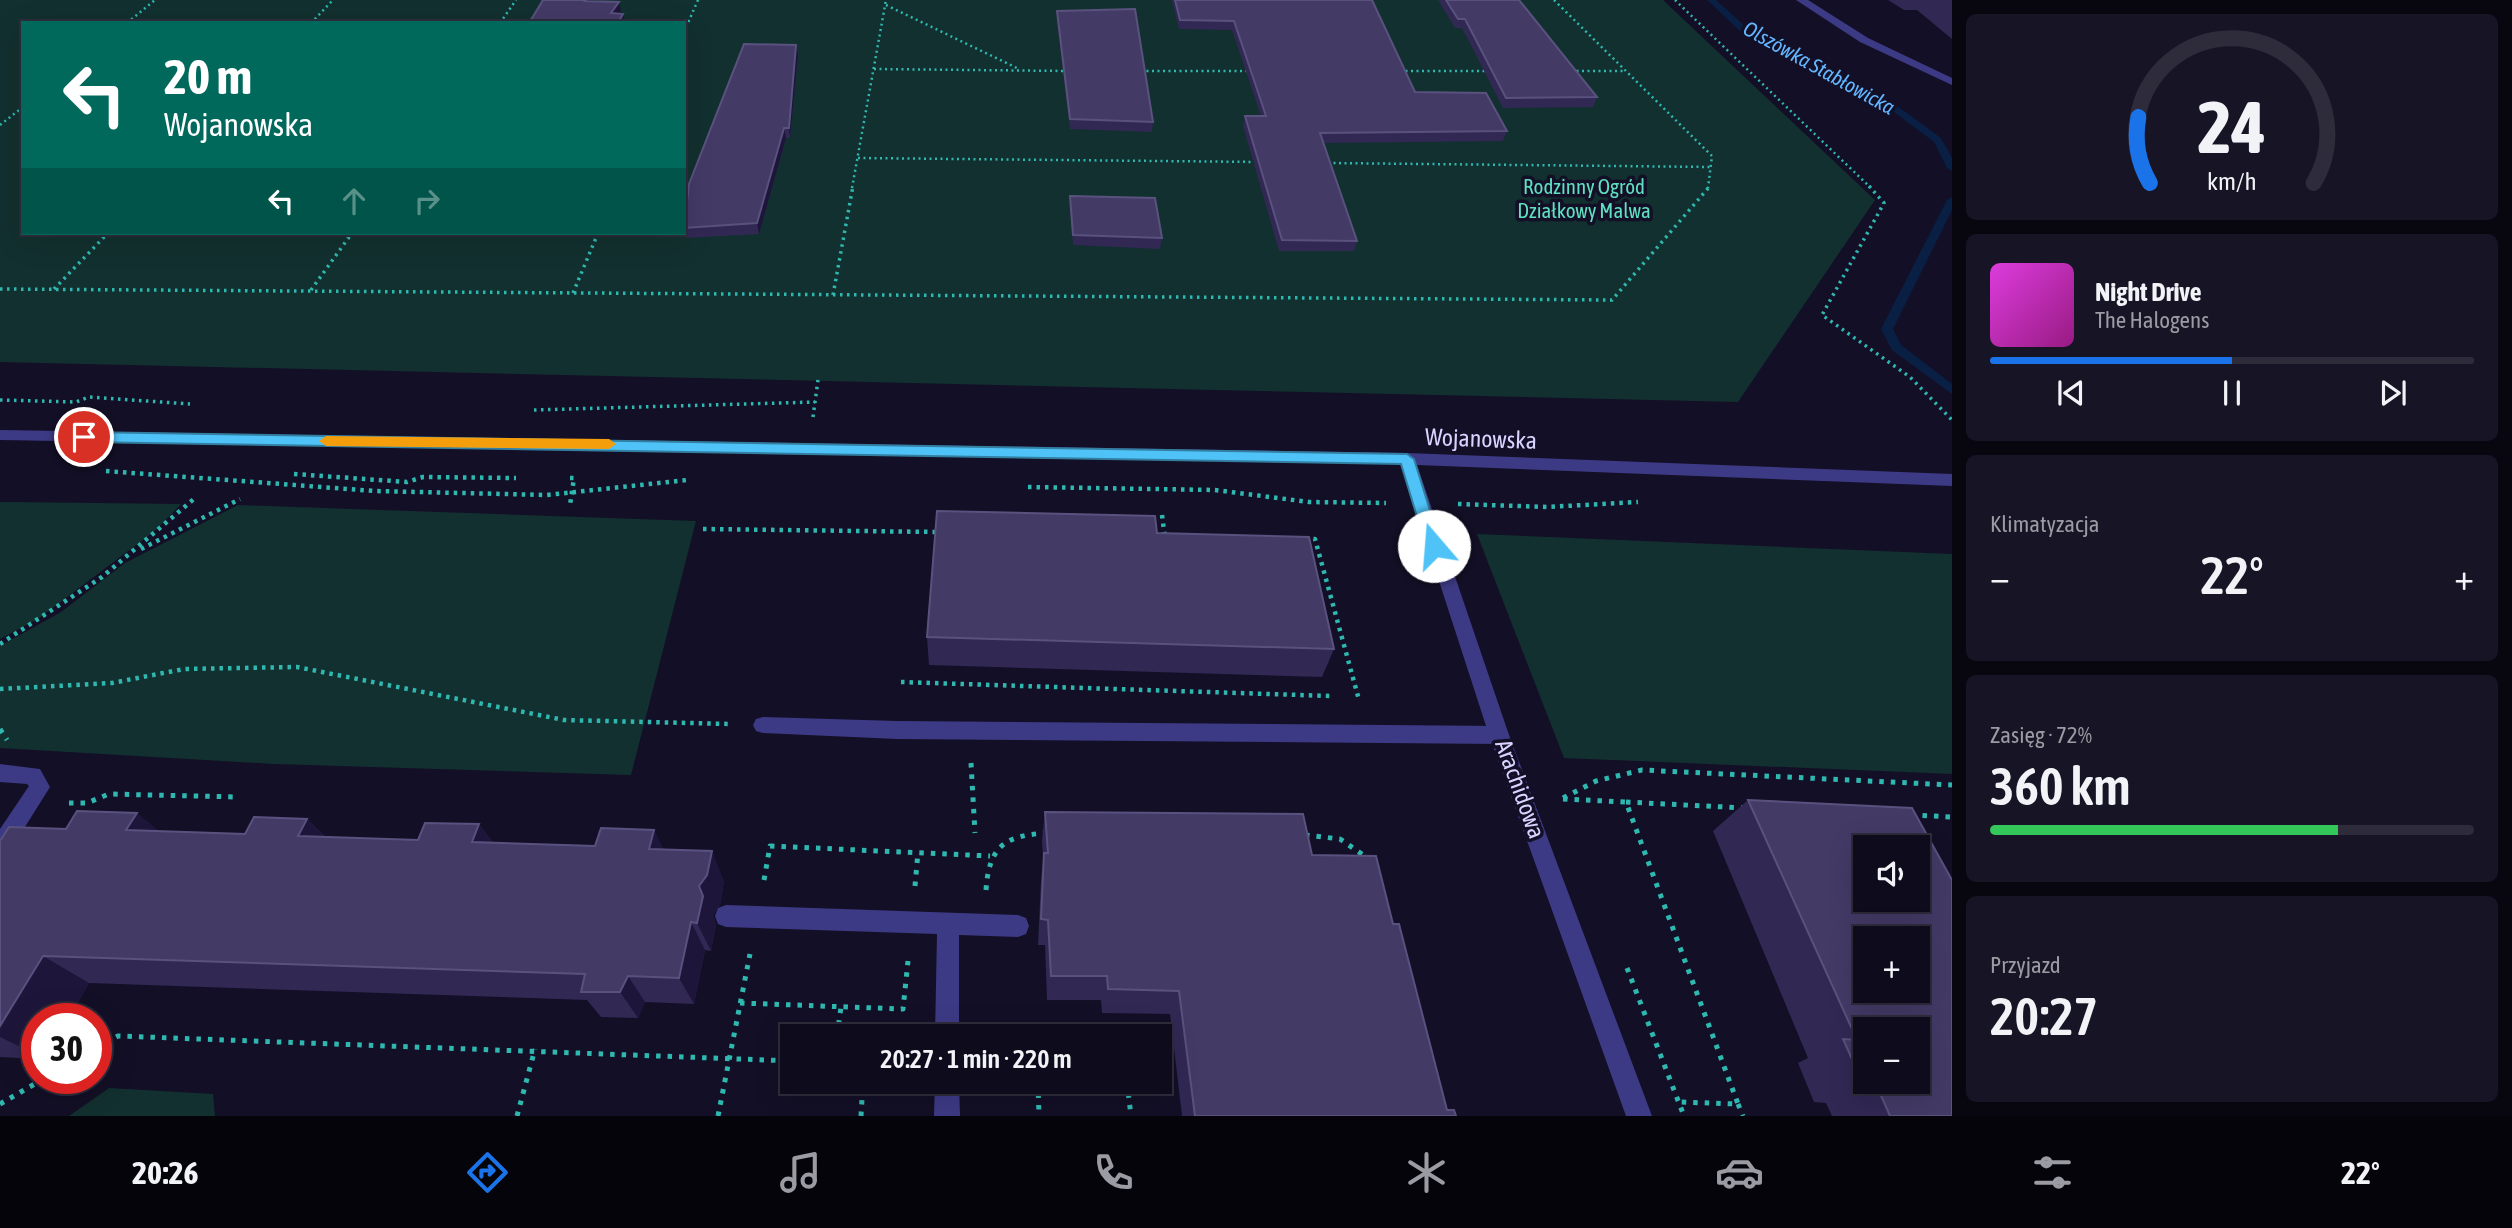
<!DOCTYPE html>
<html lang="pl">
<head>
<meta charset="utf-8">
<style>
	:root { --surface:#0e0b1c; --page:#171425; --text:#f1f3f6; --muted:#9b9ba3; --line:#2e2b3b; --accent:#1a73e8 }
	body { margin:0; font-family:"Asap Condensed",sans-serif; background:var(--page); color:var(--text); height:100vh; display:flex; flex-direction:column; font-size:26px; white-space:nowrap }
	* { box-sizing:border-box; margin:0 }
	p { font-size:23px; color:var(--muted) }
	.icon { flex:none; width:38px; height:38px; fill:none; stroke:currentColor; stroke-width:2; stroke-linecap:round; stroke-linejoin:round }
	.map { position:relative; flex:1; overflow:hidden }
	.sheet { display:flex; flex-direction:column; gap:14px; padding:14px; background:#08060f; width:560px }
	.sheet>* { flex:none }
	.guide { position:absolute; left:21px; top:21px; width:665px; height:214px; border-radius:0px; box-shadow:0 7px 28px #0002,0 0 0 2px var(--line); background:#00695c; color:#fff; overflow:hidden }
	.controls { position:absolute; left:1853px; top:835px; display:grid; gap:14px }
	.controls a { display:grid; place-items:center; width:77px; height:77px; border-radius:0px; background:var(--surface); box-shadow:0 7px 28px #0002,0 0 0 2px var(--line); font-size:35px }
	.speed { position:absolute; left:21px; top:1003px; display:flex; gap:14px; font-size:35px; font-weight:700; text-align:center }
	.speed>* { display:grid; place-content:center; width:91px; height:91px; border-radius:50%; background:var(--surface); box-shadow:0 7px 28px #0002,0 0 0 2px var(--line); line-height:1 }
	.speed .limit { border:10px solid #d22; background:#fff; color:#111 }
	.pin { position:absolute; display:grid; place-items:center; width:60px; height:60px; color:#fff; margin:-30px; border:4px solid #fff; border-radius:50%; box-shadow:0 2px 7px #0007 }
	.me { position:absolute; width:77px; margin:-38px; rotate:342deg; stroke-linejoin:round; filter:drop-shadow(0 0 5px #0008) }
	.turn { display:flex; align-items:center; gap:24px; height:147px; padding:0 28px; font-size:32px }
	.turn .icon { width:91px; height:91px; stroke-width:2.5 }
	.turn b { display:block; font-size:49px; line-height:60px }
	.lanes { display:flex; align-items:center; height:66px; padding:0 28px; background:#0003; justify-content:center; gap:35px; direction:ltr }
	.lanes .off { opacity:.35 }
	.big { font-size:52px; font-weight:600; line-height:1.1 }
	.sheet .card { flex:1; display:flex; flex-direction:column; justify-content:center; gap:10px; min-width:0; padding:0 24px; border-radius:10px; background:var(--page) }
	.sheet .dial { align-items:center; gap:0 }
	.dial svg { height:182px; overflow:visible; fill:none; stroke:var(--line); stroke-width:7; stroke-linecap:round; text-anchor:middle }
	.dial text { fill:var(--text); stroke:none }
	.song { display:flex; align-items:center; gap:21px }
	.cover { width:84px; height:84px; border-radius:10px; background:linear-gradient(135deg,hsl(300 70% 55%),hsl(310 70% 35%)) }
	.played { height:7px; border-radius:4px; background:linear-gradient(90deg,var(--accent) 50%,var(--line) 50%) }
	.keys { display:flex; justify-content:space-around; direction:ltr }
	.heat { display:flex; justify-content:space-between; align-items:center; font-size:38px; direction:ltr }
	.charge { height:10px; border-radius:5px; background:linear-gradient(90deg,#34c759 72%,var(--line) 0) }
	.trip { position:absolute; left:780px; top:1024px; width:392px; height:70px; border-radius:0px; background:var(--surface); box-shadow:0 7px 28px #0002,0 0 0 2px var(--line); font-weight:600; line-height:70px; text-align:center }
	.tabs { display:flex; height:112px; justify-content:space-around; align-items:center; background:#06040b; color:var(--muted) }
	.tabs .icon { width:49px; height:49px }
	.tabs .current { color:var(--accent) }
	.tabs b { font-size:32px; color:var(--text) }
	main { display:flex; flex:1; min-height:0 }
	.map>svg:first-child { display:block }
</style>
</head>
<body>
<main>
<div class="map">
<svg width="1952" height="1116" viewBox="0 0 1952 1116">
	<rect width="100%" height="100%" fill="#130f26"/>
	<!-- green -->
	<g fill="#12302f" fill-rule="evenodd">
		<path d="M 0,0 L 1663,0 L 1875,200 L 1738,402 L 0,362 ZM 23,23 L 684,23 L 684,233 L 23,233 Z"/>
		<polygon points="0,502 11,502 181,504 156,530 38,619 0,639"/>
		<polygon points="238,505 696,521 631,775 275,764 0,748 0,646 61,612 125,563"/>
		<polygon points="1477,534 1952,554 1952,774 1564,758"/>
		<polygon points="109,1088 213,1094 215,1116 69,1116"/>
	</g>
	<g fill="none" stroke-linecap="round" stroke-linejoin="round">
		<!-- stream -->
		<g fill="#0a1f44" fill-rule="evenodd">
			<polygon points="1707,0 1716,0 1746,27 1892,102 1941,138 1952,158 1952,171 1947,168 1934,142 1886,106 1740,31"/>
			<polygon points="1952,197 1952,210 1893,329 1901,345 1952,384 1952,394 1892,350 1881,329 1947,200"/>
		</g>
		<!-- path-far3 -->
		<g stroke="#2fb8b0" stroke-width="2.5" stroke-dasharray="2 3.5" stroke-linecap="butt">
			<polyline points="1554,0 1712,156 1708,188"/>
			<polyline points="1675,0 1871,188"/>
			<polyline points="886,5 1019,69"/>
			<polyline points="127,23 155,0"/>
			<polyline points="311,23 333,0"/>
			<polyline points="500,23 516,0"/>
			<polyline points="684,32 698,0"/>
			<polyline points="874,69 1069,71"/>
			<polyline points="1141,71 1251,71"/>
			<polyline points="1400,71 1489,71"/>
			<polyline points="1571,71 1625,71"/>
			<polyline points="0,125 23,107"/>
			<polyline points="858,158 1259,162"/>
			<polyline points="1328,163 1712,167"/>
			<polyline points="852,188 886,0"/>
		</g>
		<!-- path-far2 -->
		<g stroke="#2fb8b0" stroke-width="3.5" stroke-dasharray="2.5 4.5" stroke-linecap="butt">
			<polyline points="1869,186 1884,203 1822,315 1910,377 1952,420"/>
			<polyline points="0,289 1612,300 1710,186"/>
			<polyline points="54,289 108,233"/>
			<polyline points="311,290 352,233"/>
			<polyline points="573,293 598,233"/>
			<polyline points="833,295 853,186"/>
			<polyline points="0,400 76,402 89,397 190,404"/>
			<polyline points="534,410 815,402"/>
			<polyline points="813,417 818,380"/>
		</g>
		<!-- path-far1 -->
		<g stroke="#2fb8b0" stroke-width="4.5" stroke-dasharray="3.5 5" stroke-linecap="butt">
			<polyline points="106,471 375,491 547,495 687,480"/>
			<polyline points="294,474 407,482 423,477 516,478"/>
			<polyline points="570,478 574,478 570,505"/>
			<polyline points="1028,487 1215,490 1309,502 1386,503"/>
			<polyline points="1458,504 1547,507 1638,502"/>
			<polyline points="1162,515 1165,538"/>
			<polyline points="703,529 939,532"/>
			<polyline points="1305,539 1315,539 1359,700"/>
			<polyline points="141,549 240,499"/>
			<polyline points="0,644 102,577 195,498"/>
			<polyline points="901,682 1330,696"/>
			<polyline points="0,689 112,683 184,669 297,667 564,720 731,724"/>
		</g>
		<!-- path -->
		<g stroke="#2fb8b0" stroke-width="5" stroke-dasharray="4.5 7" stroke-linecap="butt">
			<polyline points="0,729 7,740"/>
			<polyline points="971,763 975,833"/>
			<polyline points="1563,798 1596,781 1642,770 1952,785"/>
			<polyline points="1563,799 1626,802 1738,1104 1679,1102"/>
			<polyline points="1626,802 1745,808"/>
			<polyline points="69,803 87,803 109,794 238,797"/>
			<polyline points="1911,815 1952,817"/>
			<polyline points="1305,835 1340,839 1369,859"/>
			<polyline points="764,880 770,846 990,856"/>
			<polyline points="915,886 918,852"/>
			<path d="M 986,890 C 989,846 1005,835 1048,833"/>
			<polyline points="1627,968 1684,1116"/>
			<polyline points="740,1003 903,1009 908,961"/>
			<polyline points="1036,1030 1122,1029 1123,1036"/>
			<polyline points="985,1032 1036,1030 1036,1036"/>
			<polyline points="837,1036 841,1007"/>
			<polyline points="96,1048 118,1036 793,1061"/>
			<polyline points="1038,1082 1039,1116"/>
			<polyline points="1127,1082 1131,1116"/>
			<polyline points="0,1104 45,1078"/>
			<polyline points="1738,1104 1743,1116"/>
			<polyline points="517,1116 535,1049"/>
			<polyline points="718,1116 750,954"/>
			<polyline points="861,1116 863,1082"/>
		</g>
		<!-- lane -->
		<g fill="#3d3a85" fill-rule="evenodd">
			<polygon points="1796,0 1808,0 1868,38 1952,78 1952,85 1860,42"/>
			<polygon points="763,717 897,721 1499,726 1506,729 1509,735 1506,741 1499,744 897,739 763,733 756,731 753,725 756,719"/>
			<polygon points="0,764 40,769 50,787 8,854 0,857 0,829 29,786 27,784 0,782"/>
			<polygon points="726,905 1018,915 1026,918 1029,926 1026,934 1018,937 959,935 959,1036 935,1036 937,934 726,927 718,924 715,916 718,908"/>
			<polygon points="935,1082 959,1082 960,1116 934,1116"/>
		</g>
		<!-- street -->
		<polygon fill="#3d3a85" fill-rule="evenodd" points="0,430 1407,453 1952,474 1952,486 1417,465 1509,735 1652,1116 1626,1116 1489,735 1401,464 0,440"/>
	</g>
	<!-- wall -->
	<g fill="#312854" fill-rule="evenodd">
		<polygon points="1172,0 1372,0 1415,92 1507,131 1503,141 1323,143 1357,241 1354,251 1279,251 1243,126 1245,116 1261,116 1232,30 1179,29"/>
		<polygon points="1438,0 1519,0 1597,97 1593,107 1503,108 1462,28 1455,28"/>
		<polygon points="1888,0 1952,0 1952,39 1917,10 1904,10"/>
		<polygon points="1057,11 1153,122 1152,132 1070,129 1057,21"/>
		<polygon points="798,55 790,138 786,138 759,234 686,238 684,224"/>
		<polygon points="1070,196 1162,238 1160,249 1073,245 1070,206"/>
		<polygon points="195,233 259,233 256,236 197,236"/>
		<polygon points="437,233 506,233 504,235"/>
		<polygon points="1157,533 1334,649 1322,677 929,665 927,637"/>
		<path d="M 1748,800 L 1952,1116 L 1832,1116 L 1826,1103 L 1814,1102 L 1798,1063 L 1808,1058 L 1713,831 ZM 1866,1029 L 1918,1082 L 1866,1082 Z"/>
		<polygon points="1045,812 1312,855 1393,924 1447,1110 1456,1116 1182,1116 1170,1014 1102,1013 1101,1000 1047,1000 1045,945 1038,945 1041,880 1043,860 1042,840"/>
		<polygon points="307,819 325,837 418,840 479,824 493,843 595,846 654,830 663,849 724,881 720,905 713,915 716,925 711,951 705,950 694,1004 645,1002 638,1018 601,1017 587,1000 89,983 69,1018 37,1018 37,1059 0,1057 0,841 160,832 245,834"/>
	</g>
	<!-- shaded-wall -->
	<g fill="#1d163a">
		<polygon points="619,2 621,11 613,23 611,13"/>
		<polygon points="623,14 626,23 618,23"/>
		<polygon points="796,45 798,55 790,138 789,128"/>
		<polygon points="784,128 786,138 759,234 757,223"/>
		<polygon points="137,813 175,844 126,830"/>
		<polygon points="307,819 337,850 298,836"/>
		<polygon points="479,824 501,855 472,842"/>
		<polygon points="654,830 669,861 649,849"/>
		<polygon points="712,851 724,881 720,905 713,915 716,925 711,951 697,923 699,886"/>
		<polygon points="691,922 705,950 694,1004 679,978"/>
		<polygon points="43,956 89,983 69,1018 37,1018 37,1055 0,1037 0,1026"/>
		<polygon points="628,976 645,1002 638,1018 620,992"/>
	</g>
	<!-- building -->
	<g fill="#433a66" stroke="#5a527e" stroke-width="2" fill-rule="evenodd">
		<polygon points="543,0 586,0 585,1 619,2 611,13 623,14 618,23 529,23"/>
		<polygon points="1175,0 1372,0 1415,92 1486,93 1507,131 1320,133 1357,241 1282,240 1245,116 1266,116 1234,21 1180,20"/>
		<polygon points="1446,0 1519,0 1597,97 1506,98 1465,19 1458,19"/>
		<polygon points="1135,9 1153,122 1070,119 1057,11"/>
		<polygon points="744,44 796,45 789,128 784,128 757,223 684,228 689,184"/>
		<polygon points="1070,196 1155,198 1162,238 1073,235"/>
		<polygon points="937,511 1155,516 1157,533 1309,537 1334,649 927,637"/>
		<path d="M 1748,800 L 1912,808 L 1952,880 L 1952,1116 L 1890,1116 L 1875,1082 L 1918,1082 L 1918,1029 L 1866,1029 L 1866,1080 L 1861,1079 L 1843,1039 L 1857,1040 ZM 1866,847 L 1918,847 L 1918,900 L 1866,900 ZM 1866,938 L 1918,938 L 1918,990 L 1866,990 Z"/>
		<polygon points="77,811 137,813 126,830 245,834 254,817 307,819 298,836 418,840 425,823 479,824 472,842 595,846 601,828 654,830 649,849 712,851 707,875 699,886 703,896 697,923 691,922 679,978 628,976 620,992 581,992 585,974 43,956 0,1026 0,841 9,827 66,829"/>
		<polygon points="1045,812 1303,814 1312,855 1376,856 1393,924 1399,924 1447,1110 1454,1110 1456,1116 1195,1116 1179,991 1108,989 1107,976 1051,976 1048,920 1041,919 1044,853 1048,853"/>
	</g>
	<!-- route -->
	<polygon fill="#4fc3f7" stroke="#337fa1" stroke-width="2" points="84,432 1407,454 1414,459 1441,546 1434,552 1426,546 1401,464 84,442 76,437"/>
	<!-- slow -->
	<polygon fill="#f59e0b" points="326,436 609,439 616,444 609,449 326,446 319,441"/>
	<g text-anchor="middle" stroke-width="7" stroke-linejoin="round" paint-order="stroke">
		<!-- far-water labels -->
		<g font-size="21" font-style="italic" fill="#62b6ff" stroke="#130f26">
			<text transform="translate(1819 68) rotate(29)" y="7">Olszówka Stabłowicka</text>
		</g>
		<!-- far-park labels -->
		<g font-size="21" fill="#5fe0c0" stroke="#130f26">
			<text x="1584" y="194">Rodzinny Ogród<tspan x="1584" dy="24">Działkowy Malwa</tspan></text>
		</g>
		<!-- street labels -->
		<g font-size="24" fill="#d9d4ff" stroke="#130f26">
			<text transform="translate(1481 439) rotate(2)" y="8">Wojanowska</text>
			<text transform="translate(1520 789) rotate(70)" y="8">Arachidowa</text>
		</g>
	</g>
</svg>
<div class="controls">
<a><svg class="icon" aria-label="sound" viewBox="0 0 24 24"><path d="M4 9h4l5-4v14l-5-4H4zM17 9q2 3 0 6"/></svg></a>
<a>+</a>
<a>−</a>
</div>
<div class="speed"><div class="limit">30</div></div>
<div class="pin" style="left:84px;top:437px;background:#d93025"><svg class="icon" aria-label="arrive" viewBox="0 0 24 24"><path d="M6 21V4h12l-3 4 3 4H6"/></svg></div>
<svg class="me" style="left:1434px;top:546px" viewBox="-20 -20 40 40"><circle r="19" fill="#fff"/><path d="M0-13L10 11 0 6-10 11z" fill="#4fc3f7"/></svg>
<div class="trip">20:27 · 1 min · 220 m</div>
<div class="guide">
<div class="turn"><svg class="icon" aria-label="left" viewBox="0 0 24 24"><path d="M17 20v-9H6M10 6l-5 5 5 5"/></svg><div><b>20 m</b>Wojanowska</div></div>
<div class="lanes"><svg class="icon" aria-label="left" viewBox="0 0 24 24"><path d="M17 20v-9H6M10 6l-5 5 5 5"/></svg><svg class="icon off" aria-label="ahead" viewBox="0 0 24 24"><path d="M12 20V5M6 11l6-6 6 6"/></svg><svg class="icon off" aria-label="right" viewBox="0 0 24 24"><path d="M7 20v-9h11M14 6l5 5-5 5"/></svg></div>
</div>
</div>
<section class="sheet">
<div class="card dial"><svg viewBox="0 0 100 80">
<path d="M14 69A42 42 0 1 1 86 69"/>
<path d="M14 69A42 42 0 0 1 9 40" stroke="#1a73e8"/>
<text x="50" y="56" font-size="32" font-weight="700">24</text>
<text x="50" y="72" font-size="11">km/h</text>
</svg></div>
<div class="card">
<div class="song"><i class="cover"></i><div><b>Night Drive</b><p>The Halogens</p></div></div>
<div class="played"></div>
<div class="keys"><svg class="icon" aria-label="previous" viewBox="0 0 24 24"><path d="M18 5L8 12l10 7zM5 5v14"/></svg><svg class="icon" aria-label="pause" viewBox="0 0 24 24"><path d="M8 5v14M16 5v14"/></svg><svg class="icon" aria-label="next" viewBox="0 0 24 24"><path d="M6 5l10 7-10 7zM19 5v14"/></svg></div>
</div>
<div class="card"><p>Klimatyzacja</p>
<div class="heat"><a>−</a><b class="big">22°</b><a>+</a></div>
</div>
<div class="card"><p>Zasięg · 72%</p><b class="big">360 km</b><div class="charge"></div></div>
<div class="card"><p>Przyjazd</p><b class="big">20:27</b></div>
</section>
</main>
<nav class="tabs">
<b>20:26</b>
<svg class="icon current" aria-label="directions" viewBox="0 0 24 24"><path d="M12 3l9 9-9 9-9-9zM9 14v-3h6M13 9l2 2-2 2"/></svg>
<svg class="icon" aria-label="music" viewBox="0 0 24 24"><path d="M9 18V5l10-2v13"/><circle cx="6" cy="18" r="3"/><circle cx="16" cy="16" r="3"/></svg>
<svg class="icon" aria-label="phone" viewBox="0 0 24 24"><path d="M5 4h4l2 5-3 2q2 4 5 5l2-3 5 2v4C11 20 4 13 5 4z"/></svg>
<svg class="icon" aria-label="climate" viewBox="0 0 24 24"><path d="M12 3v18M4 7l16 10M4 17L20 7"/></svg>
<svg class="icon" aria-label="car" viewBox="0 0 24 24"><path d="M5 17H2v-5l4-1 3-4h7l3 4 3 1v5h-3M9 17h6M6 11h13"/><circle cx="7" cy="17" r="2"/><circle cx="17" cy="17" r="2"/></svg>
<svg class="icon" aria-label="filters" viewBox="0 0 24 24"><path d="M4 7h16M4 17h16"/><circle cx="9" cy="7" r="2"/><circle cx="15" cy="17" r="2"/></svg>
<b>22°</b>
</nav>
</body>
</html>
